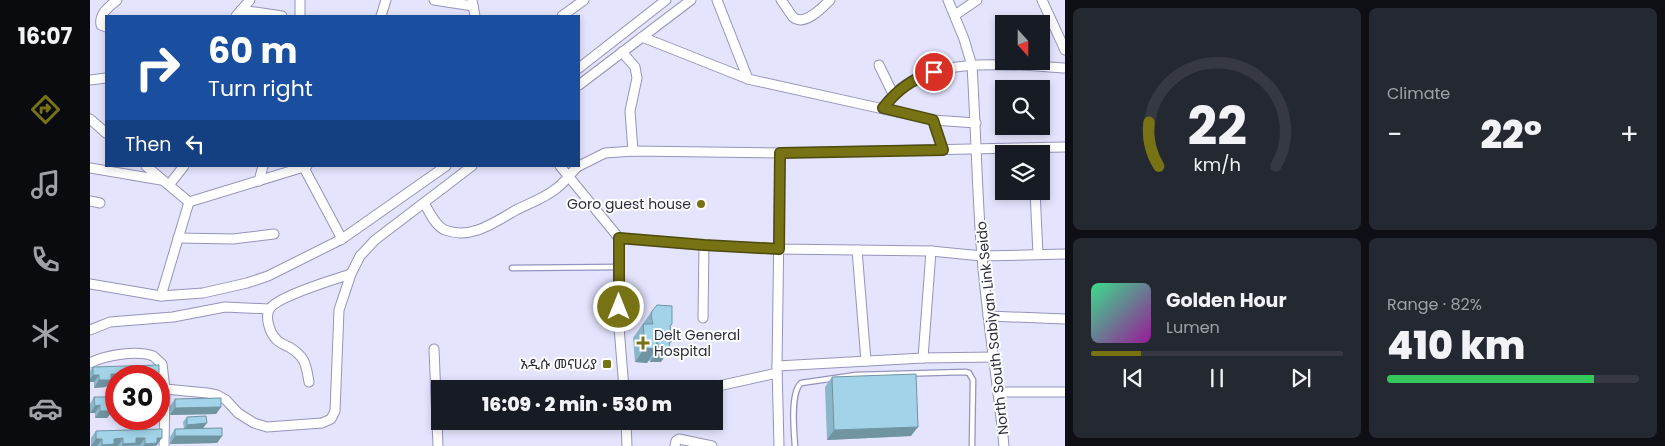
<!DOCTYPE html>
<html lang="en">
<head>
<meta charset="utf-8">
<style>
	:root { --surface:#171b24; --page:#242831; --text:#f1f3f6; --muted:#9ea1a6; --line:#363941; --accent:#777214 }
	body { margin:0; font-family:Poppins,"Noto Sans Ethiopic",sans-serif; background:var(--page); color:var(--text); height:100vh; display:flex; flex-direction:column; font-size:19px; white-space:nowrap }
	* { box-sizing:border-box; margin:0 }
	p { font-size:16px; color:var(--muted) }
	.icon { flex:none; width:28px; height:28px; fill:none; stroke:currentColor; stroke-width:2; stroke-linecap:round; stroke-linejoin:round }
	.map { position:relative; flex:1; overflow:hidden }
	.details { display:flex; flex-direction:column; gap:8px; padding:8px; background:#0d0f14; width:600px }
	.details>* { flex:none }
	.banner { position:absolute; left:15px; top:15px; width:475px; height:152px; border-radius:0px; box-shadow:0 2px 8px #0003; background:#1a4fa0; color:#fff; overflow:hidden }
	.needle { width:32px; rotate:159deg }
	.controls { position:absolute; left:905px; top:15px; display:grid; gap:10px }
	.controls a { display:grid; place-items:center; width:55px; height:55px; border-radius:0px; background:var(--surface); box-shadow:0 2px 8px #0003; font-size:25px }
	.speed { position:absolute; left:15px; top:365px; display:flex; gap:10px; font-size:25px; font-weight:700; text-align:center }
	.speed>* { display:grid; place-content:center; width:65px; height:65px; border-radius:50%; background:var(--surface); box-shadow:0 2px 8px #0003; line-height:1 }
	.speed .limit { border:8px solid #d22; background:#fff; color:#111 }
	.pin { position:absolute; display:grid; place-items:center; width:42px; height:42px; color:#fff; margin:-21px; border:2px solid #fff; border-radius:50%; box-shadow:0 1px 5px #0007 }
	.me { position:absolute; width:55px; margin:-28px; rotate:0deg; stroke-linejoin:round; filter:drop-shadow(0 0 4px #0008) }
	.turn { display:flex; align-items:center; gap:18px; height:105px; padding:0 20px; font-size:22px }
	.turn .icon { width:65px; height:65px; stroke-width:2.5 }
	.turn b { display:block; font-size:35px; line-height:42px }
	.then { display:flex; align-items:center; height:48px; padding:0 20px; background:#0003; gap:10px; font-size:19px }
	.big { font-size:38px; font-weight:800; line-height:1.1 }
	.details .tile { flex:1; display:flex; flex-direction:column; justify-content:center; gap:8px; min-width:0; padding:0 18px; border-radius:8px; background:var(--page) }
	.details .dial { align-items:center; gap:0 }
	.dial svg { height:130px; overflow:visible; fill:none; stroke:var(--line); stroke-width:7; stroke-linecap:round; text-anchor:middle }
	.dial text { fill:var(--text); stroke:none }
	.song { display:flex; align-items:center; gap:15px }
	.cover { width:60px; height:60px; border-radius:8px; background:linear-gradient(135deg,hsl(150 70% 55%),hsl(300 70% 35%)) }
	.played { height:5px; border-radius:2px; background:linear-gradient(90deg,var(--accent) 20%,var(--line) 20%) }
	.keys { display:flex; justify-content:space-around; direction:ltr }
	.heat { display:flex; justify-content:space-between; align-items:center; font-size:28px; direction:ltr }
	.charge { height:8px; border-radius:4px; background:linear-gradient(90deg,#34c759 82%,var(--line) 0) }
	.details .tiles { flex:1; display:grid; gap:8px; grid-template-columns:repeat(2,1fr) }
	.trip { position:absolute; left:341px; top:380px; width:292px; height:50px; border-radius:0px; background:var(--surface); box-shadow:0 2px 8px #0003; font-weight:800; line-height:50px; text-align:center }
	main { display:flex; flex:1; min-height:0 }
	.dock { display:flex; flex-direction:column; width:90px; justify-content:space-around; align-items:center; background:#090b0e; color:var(--muted) }
	.dock .icon { width:35px; height:35px }
	.dock .active { color:var(--accent) }
	.dock b { font-size:22px; color:var(--text) }
	.map>svg:first-child { display:block }
</style>
</head>
<body>
<main>
<nav class="dock">
<b>16:07</b>
<svg class="icon active" aria-label="directions" viewBox="0 0 24 24"><path d="M12 3l9 9-9 9-9-9zM9 14v-3h6M13 9l2 2-2 2"/></svg>
<svg class="icon" aria-label="music" viewBox="0 0 24 24"><path d="M9 18V5l10-2v13"/><circle cx="6" cy="18" r="3"/><circle cx="16" cy="16" r="3"/></svg>
<svg class="icon" aria-label="phone" viewBox="0 0 24 24"><path d="M5 4h4l2 5-3 2q2 4 5 5l2-3 5 2v4C11 20 4 13 5 4z"/></svg>
<svg class="icon" aria-label="climate" viewBox="0 0 24 24"><path d="M12 3v18M4 7l16 10M4 17L20 7"/></svg>
<svg class="icon" aria-label="car" viewBox="0 0 24 24"><path d="M5 17H2v-5l4-1 3-4h7l3 4 3 1v5h-3M9 17h6M6 11h13"/><circle cx="7" cy="17" r="2"/><circle cx="17" cy="17" r="2"/></svg>
</nav>
<div class="map">
<svg width="975" height="446" viewBox="0 0 975 446">
	<rect width="100%" height="100%" fill="#e4e4fe"/>
	<g fill="none" stroke-linecap="round" stroke-linejoin="round">
		<!-- service casing -->
		<g stroke="#9593bc" stroke-width="7">
			<g id="service">
				<polyline points="422,268 529,267"/>
				<path d="M 705,446 C 704,431 700,393 711,383 L 766,375 L 875,372 L 879,373 L 883,380 L 882,446"/>
			</g>
		</g>
		<!-- minor casing -->
		<g stroke="#9593bc" stroke-width="11">
			<g id="minor">
				<polyline points="344,0 383,6"/>
				<polyline points="382,0 385,16"/>
				<polyline points="627,0 658,79"/>
				<path d="M 691,0 C 695,5 699,12 703,17 C 714,27 732,8 740,0"/>
				<path d="M 858,0 L 874,39 L 882,66 C 886,130 887,194 892,257 C 897,320 908,383 914,446"/>
				<polyline points="952,0 975,50"/>
				<polyline points="151,10 192,16"/>
				<polyline points="865,15 887,0"/>
				<polyline points="146,16 160,0"/>
				<polyline points="210,16 210,0"/>
				<polyline points="291,16 296,0"/>
				<polyline points="472,16 494,0"/>
				<path d="M 16,27 L 11,25 C 9,13 19,7 27,0"/>
				<polyline points="552,37 658,79 843,120 886,123"/>
				<polyline points="532,52 545,67 547,78 540,111 543,151"/>
				<polyline points="789,65 803,94"/>
				<polyline points="489,68 576,0"/>
				<polyline points="0,80 16,78"/>
				<polyline points="489,85 601,0"/>
				<path d="M 793,108 C 800,98 807,90 817,84 C 857,57 930,65 975,68"/>
				<polyline points="0,119 16,133"/>
				<polyline points="843,120 853,150"/>
				<polyline points="56,166 99,202 217,166"/>
				<polyline points="470,166 529,238 529,327 534,389"/>
				<polyline points="489,166 515,153 543,151 690,153 975,147"/>
				<polyline points="0,168 71,180"/>
				<polyline points="214,168 252,239"/>
				<polyline points="169,181 173,166"/>
				<polyline points="79,185 94,166"/>
				<polyline points="945,191 948,254"/>
				<polyline points="0,201 10,203"/>
				<path d="M 334,203 C 339,211 345,226 355,230 C 381,240 405,222 426,210 C 440,203 455,198 467,188 C 475,182 481,173 488,166"/>
				<polyline points="88,238 143,239 184,234"/>
				<polyline points="529,238 614,245 689,249 841,251 892,256 975,254"/>
				<polyline points="767,250 776,361"/>
				<polyline points="0,284 71,296 113,293 157,283 178,276 252,239 356,166"/>
				<polyline points="71,296 99,202"/>
				<polyline points="898,316 975,319"/>
				<polyline points="613,318 614,245"/>
				<polyline points="0,330 20,322 83,317 135,307 179,309"/>
				<polyline points="344,349 348,446"/>
				<polyline points="833,358 841,251"/>
				<path d="M 0,363 C 15,355 47,350 63,356 C 66,358 69,362 72,364 L 75,389 L 74,446"/>
				<polyline points="687,366 833,358 904,357"/>
				<path d="M 219,382 C 216,365 216,357 199,347 C 195,345 189,343 186,339 C 180,333 175,318 179,310 C 185,297 246,279 261,274"/>
				<polyline points="75,389 117,393 127,395 136,400 148,413 164,423 177,427 232,423 241,419 245,411 249,310 261,274 270,256 285,240 382,166"/>
				<polyline points="568,389 591,389"/>
				<polyline points="615,389 687,373"/>
				<polyline points="909,392 975,392"/>
				<polyline points="536,421 537,446"/>
				<polyline points="585,446 586,441 589,439 622,446"/>
				<polyline points="689,446 687,366 690,153"/>
			</g>
		</g>
		<!-- service -->
		<use href="#service" stroke="#fff" stroke-width="4.5"/>
		<!-- minor -->
		<use href="#minor" stroke="#fff" stroke-width="9"/>
	</g>
	<!-- wall -->
	<g fill="#8bb5c8">
		<polygon points="562,311 582,324 580,327 580,348 571,362 560,362 559,360 557,363 545,362 543,338"/>
		<polygon points="3,367 67,376 26,376 26,387 25,387 25,382 19,382 16,387 4,388 4,382 0,382 0,371"/>
		<polygon points="742,377 821,436 737,440 735,387"/>
		<polygon points="4,397 26,397 26,412 21,413 17,418 5,418 5,413 0,413 0,404"/>
		<polygon points="85,399 131,407 126,414 80,415 80,406"/>
		<polygon points="97,417 117,423 113,428 132,436 127,443 80,444 80,437 85,429 94,429 93,422"/>
		<polygon points="72,429 67,445 65,446 1,446 1,438 6,431"/>
	</g>
	<!-- shaded-wall -->
	<g fill="#7194a2">
		<polygon points="579,341 582,341 577,348 580,348 571,362 560,362 569,348"/>
		<polygon points="555,348 566,349 557,363 545,362"/>
		<polygon points="69,373 67,376 62,376 64,374"/>
		<polygon points="21,374 30,374 29,376 26,376 26,380 25,382 19,382 16,387 4,388 9,380"/>
		<polygon points="43,374 52,374 50,376 41,376"/>
		<polygon points="3,375 9,375 4,382 0,382 0,379"/>
		<polygon points="10,405 5,413 0,413 5,406"/>
		<polygon points="22,405 26,405 26,412 21,413 17,418 5,418 10,411"/>
		<polygon points="131,407 126,414 80,415 85,408"/>
		<polygon points="117,423 113,428 94,430 97,425"/>
		<polygon points="828,427 821,436 737,440 744,430"/>
		<polygon points="85,436 132,436 127,443 80,444"/>
		<polygon points="33,438 28,446 11,446 12,445 24,439"/>
		<polygon points="46,438 55,438 50,445 32,446 33,444"/>
		<polygon points="67,438 72,438 67,445 65,446 53,446 55,444"/>
		<polygon points="6,439 12,439 7,446 1,446"/>
	</g>
	<!-- building -->
	<g fill="#a2d3e8" stroke="#7194a2">
		<polygon points="567,305 582,306 582,324 580,326 582,341 579,341 580,348 569,348 567,342 566,349 555,348 553,324 563,324 561,316 562,311"/>
		<polygon points="69,365 69,373 64,374 64,376 52,376 52,374 43,374 43,376 30,376 30,374 21,374 21,380 9,380 9,375 3,375 3,367"/>
		<polygon points="826,374 828,427 744,430 742,377"/>
		<rect x="69" y="396" width="2" height="8"/>
		<polygon points="4,397 26,397 26,405 22,405 22,411 10,411 10,405 5,406"/>
		<polygon points="131,398 131,407 85,408 85,399"/>
		<polygon points="116,416 117,423 97,425 97,417"/>
		<polygon points="132,428 132,436 85,436 85,429"/>
		<polygon points="72,429 72,438 67,438 67,443 55,444 55,438 46,438 46,443 33,444 33,438 24,439 24,444 12,445 12,439 6,439 6,431"/>
	</g>
	<g fill="none" stroke-linecap="round" stroke-linejoin="round">
		<!-- route casing -->
		<g stroke="#4d4a0d" stroke-width="12">
			<path id="route" d="M 529,307 L 529,238 L 614,245 L 689,249 L 690,153 L 853,150 L 843,120 L 793,108 C 807,90 822,79 844,72"/>
		</g>
		<!-- route -->
		<use href="#route" stroke="#777214" stroke-width="9"/>
	</g>
	<!-- markers -->
	<g fill="#777214" stroke="#fff" stroke-width="2">
		<circle cx="611" cy="204" r="5"/>
		<path d="M550.5 335.5h5v5h5v5h-5v5h-5v-5h-5v-5h5z"/>
		<rect x="512" y="359" width="10" height="10" rx="2.5"/>
	</g>
	<g text-anchor="middle" stroke-width="4" stroke-linejoin="round" paint-order="stroke">
		<!-- poi labels -->
		<g font-size="14" fill="#2c2c3c" stroke="#fff" text-anchor="end">
			<text x="601" y="209">Goro guest house</text>
			<text x="564" y="340" text-anchor="start">Delt General<tspan x="564" dy="16">Hospital</tspan></text>
			<text x="507" y="369">አዲሱ መናሀሪያ</text>
		</g>
		<!-- street labels -->
		<g font-size="14" fill="#2c2c3c" stroke="#fff">
			<text transform="translate(902 328) rotate(-96)" y="5">North South Sabiyan Link Seido</text>
		</g>
	</g>
</svg>
<div class="controls">
<a><svg class="needle" viewBox="-14 -14 28 28"><path d="M0-13l5 13h-10z" fill="#e53935"/><path d="M0 13l5-13h-10z" fill="#9ea1a6"/></svg></a>
<a><svg class="icon" aria-label="search" viewBox="0 0 24 24"><circle cx="10" cy="10" r="6"/><path d="M15 15l6 6"/></svg></a>
<a><svg class="icon" aria-label="layers" viewBox="0 0 24 24"><path d="M12 4l9 5-9 5-9-5zM3 14l9 5 9-5"/></svg></a>
</div>
<div class="speed"><div class="limit">30</div></div>
<div class="pin" style="left:844px;top:72px;background:#d93025"><svg class="icon" aria-label="arrive" viewBox="0 0 24 24"><path d="M6 21V4h12l-3 4 3 4H6"/></svg></div>
<svg class="me" style="left:529px;top:307px" viewBox="-20 -20 40 40"><circle r="17" fill="#777214" stroke="#fff" stroke-width="3"/><path d="M0-11L8 9 0 5-8 9z" fill="#fff"/></svg>
<div class="trip">16:09 · 2 min · 530 m</div>
<div class="banner">
<div class="turn"><svg class="icon" aria-label="right" viewBox="0 0 24 24"><path d="M7 20v-9h11M14 6l5 5-5 5"/></svg><div><b>60 m</b>Turn right</div></div>
<div class="then">Then<svg class="icon" aria-label="left" viewBox="0 0 24 24"><path d="M17 20v-9H6M10 6l-5 5 5 5"/></svg></div>
</div>
</div>
<section class="details">
<div class="tiles">
<div class="tile dial"><svg viewBox="0 0 100 80">
<path d="M14 69A42 42 0 1 1 86 69"/>
<path d="M14 69A42 42 0 0 1 8 42" stroke="#777214"/>
<text x="50" y="56" font-size="32" font-weight="700">22</text>
<text x="50" y="72" font-size="11">km/h</text>
</svg></div>
<div class="tile"><p>Climate</p>
<div class="heat"><a>−</a><b class="big">22°</b><a>+</a></div>
</div>
<div class="tile">
<div class="song"><i class="cover"></i><div><b>Golden Hour</b><p>Lumen</p></div></div>
<div class="played"></div>
<div class="keys"><svg class="icon" aria-label="previous" viewBox="0 0 24 24"><path d="M18 5L8 12l10 7zM5 5v14"/></svg><svg class="icon" aria-label="pause" viewBox="0 0 24 24"><path d="M8 5v14M16 5v14"/></svg><svg class="icon" aria-label="next" viewBox="0 0 24 24"><path d="M6 5l10 7-10 7zM19 5v14"/></svg></div>
</div>
<div class="tile"><p>Range · 82%</p><b class="big">410 km</b><div class="charge"></div></div>
</div>
</section>
</main>
</body>
</html>
